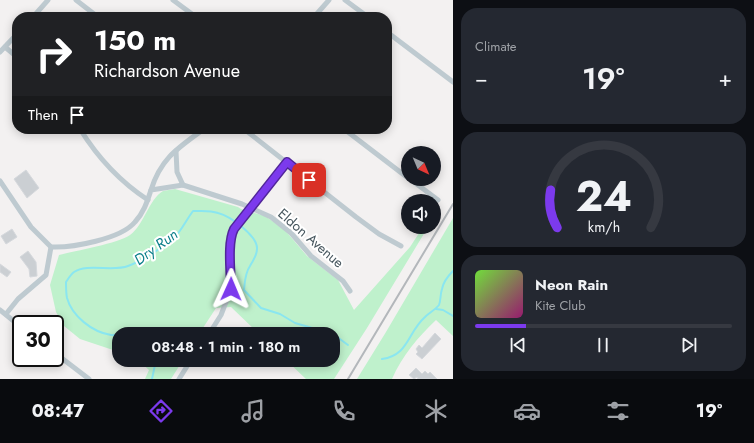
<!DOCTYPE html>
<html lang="en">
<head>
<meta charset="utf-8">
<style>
	:root { --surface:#171b24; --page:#242831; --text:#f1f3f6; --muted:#9ea1a6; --line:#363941; --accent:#7c3aed }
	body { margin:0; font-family:Jost,sans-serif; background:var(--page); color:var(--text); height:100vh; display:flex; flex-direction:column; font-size:15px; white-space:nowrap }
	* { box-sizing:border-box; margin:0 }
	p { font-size:13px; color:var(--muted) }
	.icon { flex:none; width:22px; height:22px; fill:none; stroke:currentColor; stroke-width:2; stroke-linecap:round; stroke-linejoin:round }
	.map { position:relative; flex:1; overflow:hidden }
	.drawer { display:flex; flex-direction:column; gap:8px; padding:8px; background:#0d0f14; width:301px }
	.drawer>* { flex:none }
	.banner { position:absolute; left:12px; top:12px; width:380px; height:122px; border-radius:16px; box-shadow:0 2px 10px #0003; background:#202124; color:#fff; overflow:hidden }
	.needle { width:26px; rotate:136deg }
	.buttons { position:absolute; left:401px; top:146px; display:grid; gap:8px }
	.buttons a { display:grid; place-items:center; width:40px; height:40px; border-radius:50%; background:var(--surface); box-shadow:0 2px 10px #0003; font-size:20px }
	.speed { position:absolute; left:12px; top:315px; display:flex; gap:8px; font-size:20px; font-weight:700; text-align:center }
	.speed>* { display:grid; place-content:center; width:52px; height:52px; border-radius:50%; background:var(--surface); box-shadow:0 2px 10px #0003; line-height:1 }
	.speed .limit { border:2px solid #111; border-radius:6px; background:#fff; color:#111 }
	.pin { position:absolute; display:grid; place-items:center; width:34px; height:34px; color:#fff; margin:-17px; border-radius:8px; box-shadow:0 2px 6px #0006 }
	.me { position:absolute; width:44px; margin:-22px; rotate:1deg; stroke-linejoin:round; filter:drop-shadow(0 0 3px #0008) }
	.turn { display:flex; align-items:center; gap:14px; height:84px; padding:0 16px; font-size:18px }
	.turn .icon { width:52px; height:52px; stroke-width:2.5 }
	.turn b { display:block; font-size:28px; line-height:34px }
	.then { display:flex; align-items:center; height:38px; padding:0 16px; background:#0003; gap:8px; font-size:15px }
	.big { font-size:30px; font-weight:600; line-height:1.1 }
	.drawer .widget { flex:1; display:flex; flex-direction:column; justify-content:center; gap:6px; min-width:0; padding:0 14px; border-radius:16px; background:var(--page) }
	.drawer .dial { align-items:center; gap:0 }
	.dial svg { height:104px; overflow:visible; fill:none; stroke:var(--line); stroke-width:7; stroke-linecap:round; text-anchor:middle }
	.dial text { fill:var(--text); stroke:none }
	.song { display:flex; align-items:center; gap:12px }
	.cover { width:48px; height:48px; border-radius:6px; background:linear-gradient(135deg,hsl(100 70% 55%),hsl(320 70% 35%)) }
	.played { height:4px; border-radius:2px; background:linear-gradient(90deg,var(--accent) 20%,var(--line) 20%) }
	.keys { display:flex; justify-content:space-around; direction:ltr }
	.heat { display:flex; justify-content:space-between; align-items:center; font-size:22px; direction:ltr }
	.trip { position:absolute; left:112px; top:327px; width:228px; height:40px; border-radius:16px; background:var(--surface); box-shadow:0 2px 10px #0003; font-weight:600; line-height:40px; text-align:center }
	.dock { display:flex; height:64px; justify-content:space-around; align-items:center; background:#090b0e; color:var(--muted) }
	.dock .icon { width:28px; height:28px }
	.dock .active { color:var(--accent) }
	.dock b { font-size:18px; color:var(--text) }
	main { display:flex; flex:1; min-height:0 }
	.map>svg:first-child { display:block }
</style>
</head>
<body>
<main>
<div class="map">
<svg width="453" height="379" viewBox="0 0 453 379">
	<rect width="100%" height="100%" fill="#f3f1f1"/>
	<!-- green -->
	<g fill="#bff1cc">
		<path d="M 175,189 L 238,207 L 241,209 L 265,216 L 284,229 L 307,256 L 338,280 L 354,310 L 410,247 L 423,227 L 428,227 L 367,328 L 334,379 L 306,379 L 286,360 L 333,360 L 333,334 L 259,334 L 231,307 L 216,308 L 199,334 L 119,334 L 119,352 L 80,339 L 64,326 L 56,312 L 50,285 L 59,255 C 75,251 119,243 130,235 C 144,225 149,199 163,191 C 166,190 172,190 175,189 Z"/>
		<path d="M 453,218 L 453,336 L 436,320 C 418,337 402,356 392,379 L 357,379 L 386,332 Z"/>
		<polygon points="138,360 183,360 171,379 145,379 149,370"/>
	</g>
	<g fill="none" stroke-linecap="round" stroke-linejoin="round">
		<!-- stream -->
		<g stroke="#8ae6f0" stroke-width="2">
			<polyline points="436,309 443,310 453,316"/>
			<path d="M 139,334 C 129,330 121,336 111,335 C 92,332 72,316 67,298 C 66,293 66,287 66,282 C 68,279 71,274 74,272 C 87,263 113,272 128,266 C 142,261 171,243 179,232 C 185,224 187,219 193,211 C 201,211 210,210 218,213 C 230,216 258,236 257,249 C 257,256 253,260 250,266 C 245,273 245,281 244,290 L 261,308 L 280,314 L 295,323 L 333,334"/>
			<polyline points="333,334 348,345"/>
			<path d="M 382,359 C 409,355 407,333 425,317 C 429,313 435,310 439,305 C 441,300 440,295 442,289 C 443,283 448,276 453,271"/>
			<polyline points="152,379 156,360"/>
		</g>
	</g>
	<!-- building -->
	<g fill="#cbcfd3" stroke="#d5d8dc">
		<polygon points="26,170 39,188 27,198 14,179"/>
		<polygon points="12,229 17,237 6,244 1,236"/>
		<polygon points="28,251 36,262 37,276 30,277 29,269 20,257"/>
		<polygon points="0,264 11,272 7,277 0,272"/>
		<polygon points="435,333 441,339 422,359 416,354 418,352 416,349 419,345 422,348"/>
		<polygon points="416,368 422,374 425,371 428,374 430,372 437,379 418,379 417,377 414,379 409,375"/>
	</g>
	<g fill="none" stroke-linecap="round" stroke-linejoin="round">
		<!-- street -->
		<g stroke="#becad0" stroke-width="5">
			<polyline points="76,0 98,17"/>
			<polyline points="173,0 196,17"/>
			<polyline points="345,0 368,17"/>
			<polyline points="33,17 48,0"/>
			<polyline points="314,17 329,0"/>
			<polyline points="387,32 453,82"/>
			<polyline points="5,47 17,57"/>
			<polyline points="0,52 17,34"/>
			<path d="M 80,129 C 98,158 119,181 148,200"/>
			<polyline points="244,129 356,217 379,234 401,246"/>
			<polyline points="344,129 408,178"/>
			<polyline points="176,151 177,172 183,185"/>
			<polyline points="410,179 438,200"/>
			<path d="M 0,181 L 31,227 L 51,247 C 72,248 121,239 135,222 C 144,212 147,202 151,190 L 183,185 L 242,204 L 271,217 L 291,233 L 311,256 L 343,281 L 350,291"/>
			<path d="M 151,190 C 161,158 178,148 204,129"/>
			<polyline points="0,310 21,327"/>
			<polyline points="6,314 18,299 46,275 51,247"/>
			<polyline points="209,334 221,315 231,289 231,236 287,162"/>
			<polyline points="55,353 89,379"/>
			<polyline points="179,379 191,360"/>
		</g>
		<!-- rail -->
		<polyline stroke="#b3b7bb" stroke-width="2" points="348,379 453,204"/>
	</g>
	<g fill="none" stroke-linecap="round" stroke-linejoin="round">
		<!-- route casing -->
		<g stroke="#51269a" stroke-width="10">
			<path id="route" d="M 231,289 C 231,272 227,243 234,229 L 287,162 L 309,180"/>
		</g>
		<!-- route -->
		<use href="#route" stroke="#7c3aed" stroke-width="7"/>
	</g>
	<g text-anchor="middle" stroke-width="4" stroke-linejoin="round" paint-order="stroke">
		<!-- street labels -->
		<g font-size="14" fill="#48575f" stroke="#fff">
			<text transform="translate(311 238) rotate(41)" y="5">Eldon Avenue</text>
		</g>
		<!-- water labels -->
		<g font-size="15" font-style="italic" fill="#0a7e8a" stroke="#fff">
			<text transform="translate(156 247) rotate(-36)" y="5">Dry Run</text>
		</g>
	</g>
</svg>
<div class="buttons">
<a><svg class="needle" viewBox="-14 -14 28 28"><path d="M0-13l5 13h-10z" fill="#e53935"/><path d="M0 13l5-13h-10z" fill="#9ea1a6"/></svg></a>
<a><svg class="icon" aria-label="sound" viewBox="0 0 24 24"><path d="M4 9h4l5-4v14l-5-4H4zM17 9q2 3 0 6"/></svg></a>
</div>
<div class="speed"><div class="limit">30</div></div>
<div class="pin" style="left:309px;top:180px;background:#d93025"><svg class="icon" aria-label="arrive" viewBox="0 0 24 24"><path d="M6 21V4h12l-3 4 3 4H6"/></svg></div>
<svg class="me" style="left:231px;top:289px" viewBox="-20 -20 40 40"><path d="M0-17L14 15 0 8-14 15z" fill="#7c3aed" stroke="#fff" stroke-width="4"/></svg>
<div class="trip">08:48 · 1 min · 180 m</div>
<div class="banner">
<div class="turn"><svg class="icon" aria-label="right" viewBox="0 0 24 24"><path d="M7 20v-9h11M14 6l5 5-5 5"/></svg><div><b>150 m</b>Richardson Avenue</div></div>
<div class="then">Then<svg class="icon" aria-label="arrive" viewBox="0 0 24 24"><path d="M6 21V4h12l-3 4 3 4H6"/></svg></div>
</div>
</div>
<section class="drawer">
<div class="widget"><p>Climate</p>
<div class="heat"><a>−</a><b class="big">19°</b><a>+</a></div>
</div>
<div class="widget dial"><svg viewBox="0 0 100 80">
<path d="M14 69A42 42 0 1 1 86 69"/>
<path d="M14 69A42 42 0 0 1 9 40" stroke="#7c3aed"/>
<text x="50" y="56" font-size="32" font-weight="700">24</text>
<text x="50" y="72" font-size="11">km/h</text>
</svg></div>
<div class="widget">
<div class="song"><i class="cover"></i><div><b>Neon Rain</b><p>Kite Club</p></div></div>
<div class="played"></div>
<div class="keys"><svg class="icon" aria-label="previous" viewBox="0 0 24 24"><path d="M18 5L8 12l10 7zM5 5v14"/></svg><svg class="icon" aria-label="pause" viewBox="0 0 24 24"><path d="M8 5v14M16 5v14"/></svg><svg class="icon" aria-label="next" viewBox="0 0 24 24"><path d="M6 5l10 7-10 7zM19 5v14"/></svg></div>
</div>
</section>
</main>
<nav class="dock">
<b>08:47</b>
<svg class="icon active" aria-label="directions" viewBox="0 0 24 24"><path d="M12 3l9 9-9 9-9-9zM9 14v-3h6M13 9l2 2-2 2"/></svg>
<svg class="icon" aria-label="music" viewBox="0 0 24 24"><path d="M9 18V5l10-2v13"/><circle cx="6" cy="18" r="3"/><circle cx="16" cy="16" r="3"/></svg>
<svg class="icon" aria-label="phone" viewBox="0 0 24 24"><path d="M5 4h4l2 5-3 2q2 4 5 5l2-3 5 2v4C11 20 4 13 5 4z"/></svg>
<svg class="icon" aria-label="climate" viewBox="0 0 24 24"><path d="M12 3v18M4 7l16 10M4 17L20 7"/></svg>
<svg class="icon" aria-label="car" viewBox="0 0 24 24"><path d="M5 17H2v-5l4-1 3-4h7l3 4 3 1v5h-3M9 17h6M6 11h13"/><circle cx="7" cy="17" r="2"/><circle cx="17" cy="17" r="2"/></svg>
<svg class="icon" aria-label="filters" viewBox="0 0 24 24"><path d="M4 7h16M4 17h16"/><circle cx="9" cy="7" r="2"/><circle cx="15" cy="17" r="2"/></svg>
<b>19°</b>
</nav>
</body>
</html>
